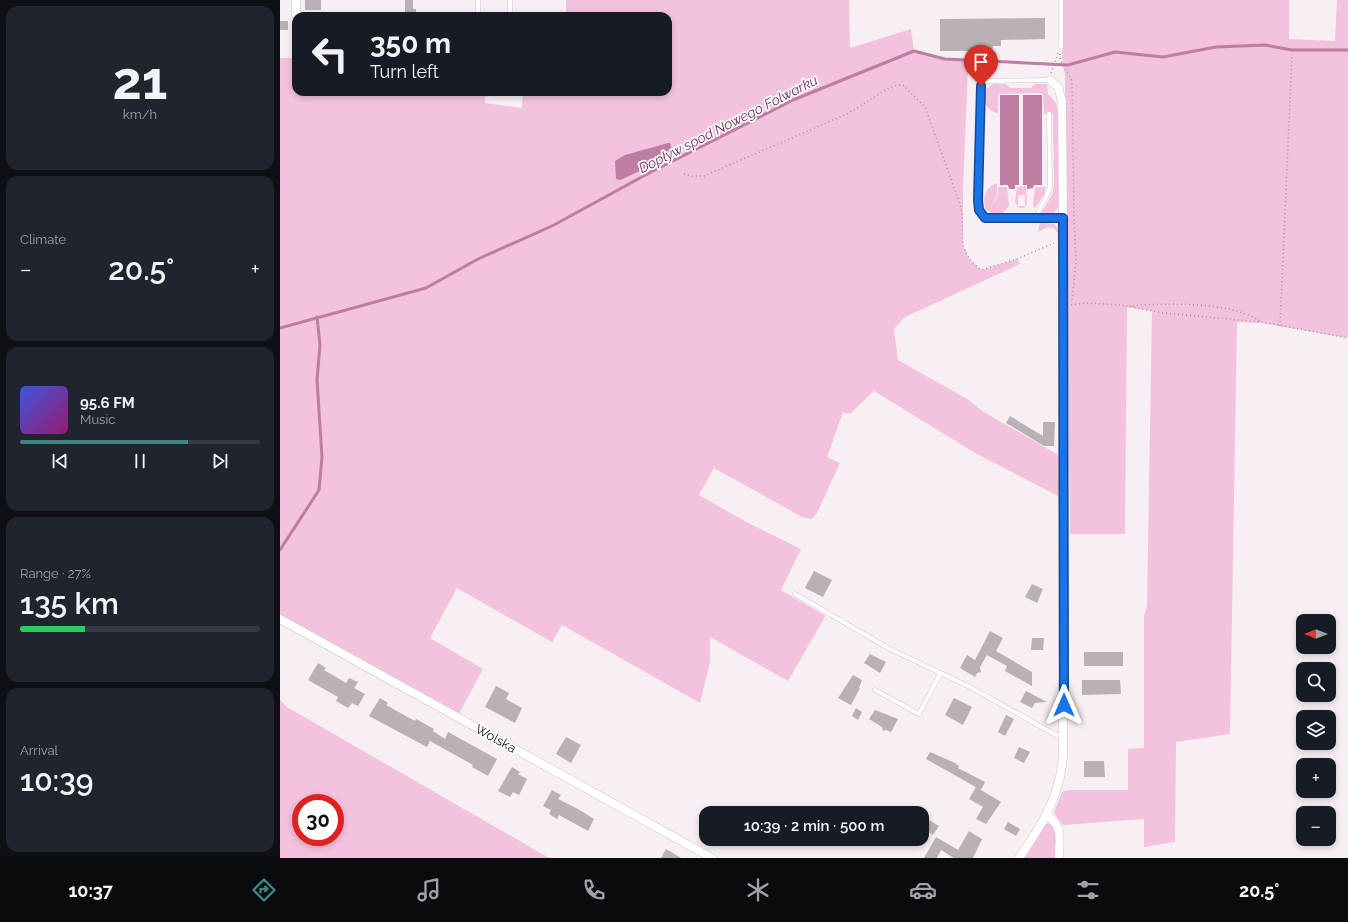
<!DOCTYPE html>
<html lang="en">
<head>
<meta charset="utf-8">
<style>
	:root { --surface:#171b24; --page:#20242c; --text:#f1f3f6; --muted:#9ea1a6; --line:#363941; --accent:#3d8685 }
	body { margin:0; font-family:Raleway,sans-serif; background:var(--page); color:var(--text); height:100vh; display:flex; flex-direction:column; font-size:15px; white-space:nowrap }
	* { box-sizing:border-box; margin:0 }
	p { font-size:13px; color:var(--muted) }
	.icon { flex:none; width:22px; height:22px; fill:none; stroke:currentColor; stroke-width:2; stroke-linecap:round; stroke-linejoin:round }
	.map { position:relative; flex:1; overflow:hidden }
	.drawer { display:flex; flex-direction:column; gap:6px; padding:6px; background:#0d0f14; width:280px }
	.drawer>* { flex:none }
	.hud { position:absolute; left:12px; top:12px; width:380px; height:84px; border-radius:12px; box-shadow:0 2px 6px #0003; background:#171b24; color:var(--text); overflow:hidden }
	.needle { width:26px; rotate:270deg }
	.controls { position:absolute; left:1016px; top:614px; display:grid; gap:8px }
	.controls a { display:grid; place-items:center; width:40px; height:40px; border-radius:8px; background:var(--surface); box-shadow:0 2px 6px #0003; font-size:20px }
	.speed { position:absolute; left:12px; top:794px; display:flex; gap:8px; font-size:20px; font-weight:700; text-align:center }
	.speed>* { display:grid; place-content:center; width:52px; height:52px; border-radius:50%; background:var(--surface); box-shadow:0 2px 6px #0003; line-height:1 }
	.speed .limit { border:6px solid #d22; background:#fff; color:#111 }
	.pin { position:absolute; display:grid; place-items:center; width:34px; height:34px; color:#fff; margin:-41px -17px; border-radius:50% 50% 50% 0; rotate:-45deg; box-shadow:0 0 4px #0007 }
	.pin .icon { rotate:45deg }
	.me { position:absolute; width:44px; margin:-22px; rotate:0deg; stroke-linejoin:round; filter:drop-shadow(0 0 3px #0008) }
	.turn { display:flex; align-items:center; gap:14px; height:84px; padding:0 12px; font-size:18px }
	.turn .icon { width:52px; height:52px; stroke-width:2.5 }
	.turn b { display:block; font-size:28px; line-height:34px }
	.big { font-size:30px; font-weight:600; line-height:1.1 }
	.drawer .card { flex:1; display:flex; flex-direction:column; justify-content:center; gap:6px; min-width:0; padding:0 14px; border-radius:12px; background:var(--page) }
	.drawer .dial { align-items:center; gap:0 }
	.dial b { font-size:52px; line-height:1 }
	.song { display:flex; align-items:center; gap:12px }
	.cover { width:48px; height:48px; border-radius:6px; background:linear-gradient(135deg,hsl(230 70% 55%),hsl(320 70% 35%)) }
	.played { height:4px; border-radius:2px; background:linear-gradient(90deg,var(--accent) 70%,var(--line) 70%) }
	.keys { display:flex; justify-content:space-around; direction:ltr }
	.heat { display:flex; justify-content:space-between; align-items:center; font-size:22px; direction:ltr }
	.charge { height:6px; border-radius:3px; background:linear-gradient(90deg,#34c759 27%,var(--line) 0) }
	.trip { position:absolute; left:419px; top:806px; width:230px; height:40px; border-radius:12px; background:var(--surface); box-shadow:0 2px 6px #0003; font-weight:600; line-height:40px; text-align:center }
	.dock { display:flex; height:64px; justify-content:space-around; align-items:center; background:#090b0e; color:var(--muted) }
	.dock .icon { width:28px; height:28px }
	.dock .selected { color:var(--accent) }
	.dock b { font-size:18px; color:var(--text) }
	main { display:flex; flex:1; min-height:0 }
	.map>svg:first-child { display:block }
</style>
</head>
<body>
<main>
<section class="drawer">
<div class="card dial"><b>21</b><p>km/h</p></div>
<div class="card"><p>Climate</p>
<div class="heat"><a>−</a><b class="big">20.5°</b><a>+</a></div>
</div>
<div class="card">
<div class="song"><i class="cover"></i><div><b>95.6 FM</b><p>Music</p></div></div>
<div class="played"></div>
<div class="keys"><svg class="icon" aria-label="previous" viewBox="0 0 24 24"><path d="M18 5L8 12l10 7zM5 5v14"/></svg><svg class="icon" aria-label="pause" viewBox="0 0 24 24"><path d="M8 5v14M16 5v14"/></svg><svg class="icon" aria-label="next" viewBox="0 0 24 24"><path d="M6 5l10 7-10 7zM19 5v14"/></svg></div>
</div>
<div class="card"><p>Range · 27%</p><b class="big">135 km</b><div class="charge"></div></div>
<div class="card"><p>Arrival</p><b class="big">10:39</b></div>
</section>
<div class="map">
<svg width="1068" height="858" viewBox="0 0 1068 858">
	<rect width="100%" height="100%" fill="#f7eff3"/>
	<!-- green -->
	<g fill="#f3c2dd" fill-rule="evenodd">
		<polygon points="286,0 569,0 570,48 631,29 634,51 665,59 687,60 688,67 683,189 683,246 689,259 701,270 737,259 740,264 625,317 614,329 618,360 689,400 702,411 780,456 780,497 695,453 594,391 570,414 563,412 547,457 560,463 537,513 532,519 522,517 434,468 419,495 468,523 521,549 501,590 544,615 545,617 508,681 430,637 430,662 420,703 282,625 272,642 177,588 150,638 203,669 177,717 0,619 0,58 16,58 16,92 205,92 205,103 242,108 243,92 388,92 388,16 286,16"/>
		<polygon points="783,0 1009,0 1009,39 1055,41 1057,0 1068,0 1068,338 982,323 957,322 950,734 896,742 895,842 864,847 864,819 783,825 774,813 782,792 788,790 848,790 848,749 864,748 864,616 867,606 872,311 847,307 845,534 790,534 785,77 782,57"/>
		<path d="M 714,84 L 726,84 L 730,88 L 751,88 L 755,84 L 767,84 L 768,94 L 776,103 L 778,111 L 779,204 C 777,213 769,217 761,213 L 772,195 L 774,186 L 773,114 L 764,114 L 763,95 L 762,93 L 720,94 L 718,95 L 718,113 C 705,111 701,98 707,88 Z"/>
		<path d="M 717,183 L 717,195 L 710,210 L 718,195 L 718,187 L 727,187 L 729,206 L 722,214 L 714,215 L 706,210 C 702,198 705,187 717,183 Z"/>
		<path d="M 746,186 L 747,204 L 744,208 L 739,208 L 735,203 L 737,187 ZM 738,195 L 745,195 L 745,206 L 738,206 Z"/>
		<polygon points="755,187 766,187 764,195 755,208 753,205"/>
		<polygon points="760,222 774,224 780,231 779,236 775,229 768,227 710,255 758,232"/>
		<path d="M 0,700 L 7,707 L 269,858 L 0,858 ZM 21,803 L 55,803 L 55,837 L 21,837 Z"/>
		<polygon points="771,823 776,831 776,858 744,858 766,824"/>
	</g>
	<!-- water -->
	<g fill="#be7da2">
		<polygon points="720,95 739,95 739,185 735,185 735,189 729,189 728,185 720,185"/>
		<polygon points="743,95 762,95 762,185 754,185 753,188 747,189 747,185 743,185"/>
		<polygon points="388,143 390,143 394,155 393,156 340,180 336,179 335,161 345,155"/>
	</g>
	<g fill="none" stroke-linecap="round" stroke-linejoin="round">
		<!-- stream -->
		<g stroke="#be7da2" stroke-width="3">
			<polyline points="0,328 146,288 198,259 272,226 371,172 513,100 634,51 665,59 788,65 835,52 883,57 936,47 985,45 1012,50 1068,50"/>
			<polyline points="0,550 39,490 42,457 37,380 40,345 37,317"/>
		</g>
	</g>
	<!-- building -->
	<g fill="#b9b1b5">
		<rect x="25" y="0" width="16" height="10"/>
		<polygon points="125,0 133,0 133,9 136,9 136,16 125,16"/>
		<polygon points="765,18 765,39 721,40 721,46 713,46 712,51 660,51 660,19"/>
		<rect x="0" y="21" width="8" height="9"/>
		<polygon points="730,416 763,436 763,422 775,422 774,446 764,446 726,423"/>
		<polygon points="534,571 552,580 543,597 525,588"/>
		<polygon points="752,584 763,589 757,603 745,597"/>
		<polygon points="710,631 723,638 716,651 752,672 752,686 725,671 727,666 707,655 700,667 701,672 697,673 695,677 680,668 687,655 695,660"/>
		<polygon points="752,638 764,638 763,650 751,650"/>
		<rect x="804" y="652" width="39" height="14"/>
		<polygon points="590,654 606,662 600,673 584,663"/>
		<polygon points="38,663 46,668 44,670 66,683 69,678 78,682 74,688 85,694 78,706 72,703 68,708 56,701 58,697 28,680"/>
		<polygon points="573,675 582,680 579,688 580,688 571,705 558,698"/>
		<polygon points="802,680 840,680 841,694 802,695"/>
		<polygon points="216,686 229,693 226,699 242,708 235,723 205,707"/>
		<polygon points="746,691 767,702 755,703 752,708 740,702"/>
		<polygon points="100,698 108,703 106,705 135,721 136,719 154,729 153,731 165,739 168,732 217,759 208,776 192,767 193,765 150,741 147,747 89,716"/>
		<polygon points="674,698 692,707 683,725 665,715"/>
		<polygon points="576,708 582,712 578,720 572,716"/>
		<polygon points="595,710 618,719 611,732 606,730 603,731 602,727 589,719"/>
		<polygon points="726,715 734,719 725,736 718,732"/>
		<polygon points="286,737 301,745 291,763 276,754"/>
		<polygon points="739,747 750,752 744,763 734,758"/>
		<polygon points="650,752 675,763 679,766 678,768 705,782 701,790 646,759"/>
		<polygon points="804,761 824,761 825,777 804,777"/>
		<polygon points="232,767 240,772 238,774 247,779 239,795 233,792 230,797 218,791"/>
		<polygon points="696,787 721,802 706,824 696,819 703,807 689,799"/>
		<polygon points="272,790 281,795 278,799 298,809 314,819 308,831 279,815 277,819 269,814 271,810 263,806"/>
		<polygon points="642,816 659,826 653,835 642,828"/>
		<polygon points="728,822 740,829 736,836 724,829"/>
		<polygon points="689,831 702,839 693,858 674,858 661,850 657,858 644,858 656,837 678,850"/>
		<polygon points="386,849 401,858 381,858"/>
	</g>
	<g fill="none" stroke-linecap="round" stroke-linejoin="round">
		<!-- lane casing -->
		<g stroke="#cfc7cb" stroke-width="5">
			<g id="lane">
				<polyline points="198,0 198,16"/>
				<polyline points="230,0 230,16"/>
				<polyline points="781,47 781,0"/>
				<polyline points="714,218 705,218 699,210 701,86 707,81 770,80"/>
				<path d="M 757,218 C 758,206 769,198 770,185 L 769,114"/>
				<polyline points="515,594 608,648 692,688 776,735 783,736"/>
				<polyline points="595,690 639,714 660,674"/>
			</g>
		</g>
		<!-- street casing -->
		<g stroke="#cfc7cb" stroke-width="9">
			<g id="street">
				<polyline points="16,16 16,0"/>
				<polyline points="714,218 783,218 782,101 778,87 770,80"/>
				<polyline points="0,619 432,858"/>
				<path d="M 767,815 C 784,828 779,838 779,858"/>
				<path d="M 739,858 C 762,825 780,797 783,756 L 783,218"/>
			</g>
		</g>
		<!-- path -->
		<g stroke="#9e989b" stroke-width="1.5" stroke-dasharray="1 3" stroke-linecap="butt">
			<path d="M 780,54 C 779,65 790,72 792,83 L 794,217 L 796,262 L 792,300"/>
			<path d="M 771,73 C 773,67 776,60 778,53"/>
			<path d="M 404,174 L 412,176 L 424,176 L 567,114 L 609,88 L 618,85 L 623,85 L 645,107 L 681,207 C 686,238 674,247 701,270 L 737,259 L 774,243"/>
			<polyline points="791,305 805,303 841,305 883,313 982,322 1068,338"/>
			<path d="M 849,306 C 886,303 949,301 980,321"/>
			<polyline points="1000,326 1012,54"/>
		</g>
		<!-- lane -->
		<use href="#lane" stroke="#fff" stroke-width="4"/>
		<!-- street -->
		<use href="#street" stroke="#fff" stroke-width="8"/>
	</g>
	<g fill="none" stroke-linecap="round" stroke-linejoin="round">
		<!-- route casing -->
		<g stroke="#114b97" stroke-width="10">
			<polyline id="route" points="701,86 698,200 699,210 705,218 783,218 784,705"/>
		</g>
		<!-- route -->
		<use href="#route" stroke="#1a73e8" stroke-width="7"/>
	</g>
	<g text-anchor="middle" stroke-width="3.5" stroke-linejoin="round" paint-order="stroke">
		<!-- street labels -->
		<g font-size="13" fill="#141112" stroke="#fff">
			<text transform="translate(216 738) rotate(29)" y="5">Wolska</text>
		</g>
		<!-- water labels -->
		<g font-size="14" font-style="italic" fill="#792b5c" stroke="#fff">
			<text transform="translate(448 124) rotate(-27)" y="5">Dopływ spod Nowego Folwarku</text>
		</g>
	</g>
</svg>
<div class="controls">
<a><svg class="needle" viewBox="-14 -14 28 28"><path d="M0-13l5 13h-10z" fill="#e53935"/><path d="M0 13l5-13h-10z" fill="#9ea1a6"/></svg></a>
<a><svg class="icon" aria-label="search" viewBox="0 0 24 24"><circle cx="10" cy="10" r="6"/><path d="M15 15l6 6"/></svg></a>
<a><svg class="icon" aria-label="layers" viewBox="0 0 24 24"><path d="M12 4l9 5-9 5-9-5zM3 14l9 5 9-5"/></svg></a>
<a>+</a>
<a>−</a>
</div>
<div class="speed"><div class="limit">30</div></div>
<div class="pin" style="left:701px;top:86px;background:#d93025"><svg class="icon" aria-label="arrive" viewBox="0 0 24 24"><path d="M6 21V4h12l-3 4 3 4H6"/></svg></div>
<svg class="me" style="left:784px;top:705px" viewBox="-20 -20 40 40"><path d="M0-17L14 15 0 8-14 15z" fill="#1a73e8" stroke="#fff" stroke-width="4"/></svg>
<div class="trip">10:39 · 2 min · 500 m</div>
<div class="hud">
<div class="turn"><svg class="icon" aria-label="left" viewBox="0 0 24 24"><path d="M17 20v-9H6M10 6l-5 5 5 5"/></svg><div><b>350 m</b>Turn left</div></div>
</div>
</div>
</main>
<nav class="dock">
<b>10:37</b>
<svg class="icon selected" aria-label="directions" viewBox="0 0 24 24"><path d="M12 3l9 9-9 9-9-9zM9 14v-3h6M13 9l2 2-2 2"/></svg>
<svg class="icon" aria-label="music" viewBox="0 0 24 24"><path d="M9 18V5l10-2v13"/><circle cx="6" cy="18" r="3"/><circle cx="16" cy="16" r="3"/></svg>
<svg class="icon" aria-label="phone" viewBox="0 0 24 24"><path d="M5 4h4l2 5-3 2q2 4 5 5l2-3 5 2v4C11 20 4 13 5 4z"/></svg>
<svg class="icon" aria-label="climate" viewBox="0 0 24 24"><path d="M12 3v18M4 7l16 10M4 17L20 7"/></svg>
<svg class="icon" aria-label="car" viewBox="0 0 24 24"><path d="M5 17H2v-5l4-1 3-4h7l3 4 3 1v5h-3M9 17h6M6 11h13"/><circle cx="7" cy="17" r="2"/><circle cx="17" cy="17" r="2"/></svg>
<svg class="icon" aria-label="filters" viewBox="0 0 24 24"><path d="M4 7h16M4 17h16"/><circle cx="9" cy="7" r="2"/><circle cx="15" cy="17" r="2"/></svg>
<b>20.5°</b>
</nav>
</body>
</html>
